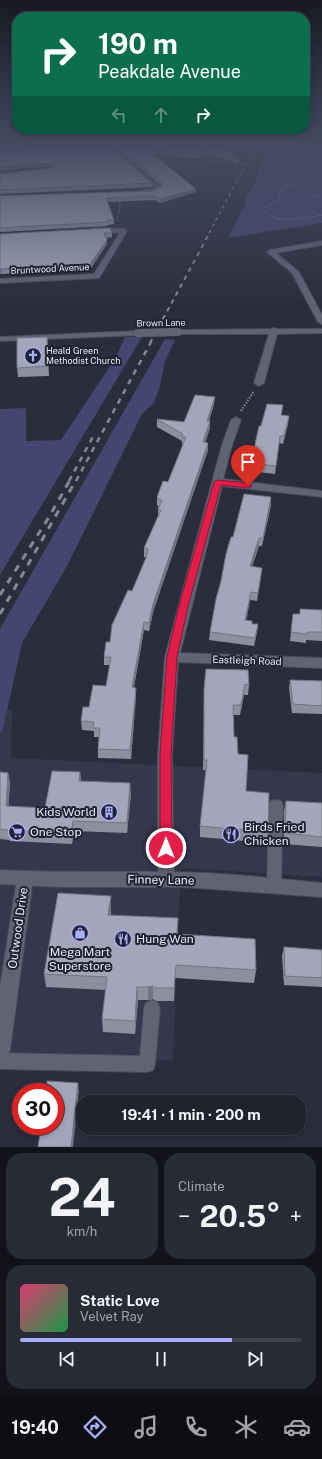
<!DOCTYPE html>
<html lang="en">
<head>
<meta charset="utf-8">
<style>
	:root { --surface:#20222d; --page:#282a35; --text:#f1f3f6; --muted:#a2a4aa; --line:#3d3f49; --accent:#a8b0fc }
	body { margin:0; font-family:"Public Sans",sans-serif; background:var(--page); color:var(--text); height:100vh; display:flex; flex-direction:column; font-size:15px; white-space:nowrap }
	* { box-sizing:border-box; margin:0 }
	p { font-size:13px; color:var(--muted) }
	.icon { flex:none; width:22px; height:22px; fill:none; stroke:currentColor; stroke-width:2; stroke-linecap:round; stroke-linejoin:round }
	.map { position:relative; height:1147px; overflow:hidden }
	.side { display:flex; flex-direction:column; gap:6px; padding:6px; background:#121319; flex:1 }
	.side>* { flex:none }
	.hud { position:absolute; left:12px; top:12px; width:298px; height:122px; border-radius:16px; box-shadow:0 2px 6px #0003,0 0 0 1px var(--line); background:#0b6e4f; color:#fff; overflow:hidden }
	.speed { position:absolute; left:12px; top:1083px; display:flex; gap:8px; font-size:20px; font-weight:700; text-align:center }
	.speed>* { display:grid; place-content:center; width:52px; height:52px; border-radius:50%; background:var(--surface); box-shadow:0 2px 6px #0003,0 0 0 1px var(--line); line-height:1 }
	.speed .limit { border:6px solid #d22; background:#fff; color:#111 }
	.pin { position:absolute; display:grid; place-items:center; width:34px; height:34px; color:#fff; margin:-41px -17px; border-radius:50% 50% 50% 0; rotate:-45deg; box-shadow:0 0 4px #0007 }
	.pin .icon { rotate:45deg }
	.me { position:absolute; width:44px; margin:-22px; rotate:0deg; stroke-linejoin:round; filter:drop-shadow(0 0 3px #0008) }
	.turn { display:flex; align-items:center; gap:14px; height:84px; padding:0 20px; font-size:18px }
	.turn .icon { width:52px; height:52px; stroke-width:2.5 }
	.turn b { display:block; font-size:28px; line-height:34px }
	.lanes { display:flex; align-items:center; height:38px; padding:0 20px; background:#0003; justify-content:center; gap:20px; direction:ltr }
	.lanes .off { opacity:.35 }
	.big { font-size:30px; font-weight:700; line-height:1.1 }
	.side .widget { flex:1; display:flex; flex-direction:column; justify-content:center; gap:6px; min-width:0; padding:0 14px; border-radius:16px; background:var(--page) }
	.side .dial { align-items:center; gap:0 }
	.dial b { font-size:52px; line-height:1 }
	.song { display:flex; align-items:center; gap:12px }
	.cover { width:48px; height:48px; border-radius:6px; background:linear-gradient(135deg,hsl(340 70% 55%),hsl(140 70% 35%)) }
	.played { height:4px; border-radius:2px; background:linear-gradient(90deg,var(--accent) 75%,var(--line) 75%) }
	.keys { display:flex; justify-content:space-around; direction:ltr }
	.heat { display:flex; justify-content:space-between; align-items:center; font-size:22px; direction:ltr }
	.side .tiles { flex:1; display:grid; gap:6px; grid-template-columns:1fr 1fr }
	.widget:last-child { grid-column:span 2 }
	.trip { position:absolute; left:76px; top:1095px; width:230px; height:40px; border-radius:16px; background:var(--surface); box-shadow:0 2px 6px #0003,0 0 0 1px var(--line); font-weight:700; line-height:40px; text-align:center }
	.tab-bar { display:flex; height:64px; justify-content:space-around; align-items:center; background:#0d0e12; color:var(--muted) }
	.tab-bar .icon { width:28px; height:28px }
	.tab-bar .selected { color:var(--accent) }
	.tab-bar b { font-size:18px; color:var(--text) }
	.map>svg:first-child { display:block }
</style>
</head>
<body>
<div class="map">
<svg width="322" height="1147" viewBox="0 0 322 1147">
	<rect width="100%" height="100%" fill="#2b2d3c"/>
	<!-- built -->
	<polygon fill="#35374b" points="0,709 12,709 11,758 322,773 322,877 181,868 173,1061 25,1055 0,1049"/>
	<!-- green -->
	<g fill="#43476f">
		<polygon points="270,146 322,146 322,223 228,238 245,204 246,195 251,191 257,178 261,164"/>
		<polygon points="125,337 142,337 0,575 0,409 26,408 26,441 61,440 116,357"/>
		<polygon points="165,339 175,340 165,361 160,386 154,403 142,414 67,566 22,643 2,733 0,733 0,629"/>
	</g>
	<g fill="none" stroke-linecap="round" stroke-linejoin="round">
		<!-- service casing -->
		<g stroke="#4a4c59" stroke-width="2">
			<g id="service">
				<polygon points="276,800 281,801 283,805 281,885 279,889 274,891 269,889 267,885 269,805 271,801"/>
				<polygon points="152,1000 158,1003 160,1008 155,1064 153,1070 147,1072 0,1069 0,1053 140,1056 144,1008 146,1003"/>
			</g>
		</g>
		<!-- minor casing -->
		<g stroke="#4a4c59" stroke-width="2">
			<g id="minor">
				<polygon points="55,146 70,146 67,148 0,155 0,151"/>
				<polygon points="105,146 110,146 161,187 161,189 151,193 143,192 143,190 155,188"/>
				<polygon points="192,146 197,146 204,152 199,153"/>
				<polygon points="95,228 124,229 127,231 99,278 0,283 0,279 94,274 120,233 93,231 92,230"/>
				<polygon points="322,241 322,245 276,253 299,272 322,315 322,324 318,322 292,273 267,252 270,250"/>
				<polygon points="274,328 277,329 322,329 322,333 277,334 264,383 259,386 254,383 269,334 178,334 174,332 178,330 271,329"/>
				<polygon points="138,331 141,331 142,333 141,335 0,341 0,337"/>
				<polygon points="236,417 241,420 232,445 223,479 322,491 322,497 222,486 180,653 322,658 322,668 178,662 172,754 174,879 172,884 166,886 160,884 158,879 158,754 165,657 222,445 231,420"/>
				<polygon points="25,872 31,874 33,879 10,1050 7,1057 0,1060 0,987 17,879 19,874"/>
			</g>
		</g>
		<!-- tertiary casing -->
		<g stroke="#4a4c59" stroke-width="2">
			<path id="tertiary" d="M 0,870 C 55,873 109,871 164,872 C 217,872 270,878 322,883 L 322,897 L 184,887 L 62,887 L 0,884 Z"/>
		</g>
		<!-- path-far1 -->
		<g stroke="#898b98" stroke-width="1" stroke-dasharray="1 1" stroke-linecap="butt">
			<polyline points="207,158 211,161 228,160"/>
			<polyline points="259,165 264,167 276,179 322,198"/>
			<polyline points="267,169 275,169 322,154"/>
			<polyline points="275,169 279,146"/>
			<path d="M 290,184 L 281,188 L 279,200 L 263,208 C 271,226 306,218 322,215"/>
			<polyline points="117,221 121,198"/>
		</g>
		<!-- path -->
		<polyline stroke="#898b98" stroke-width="2" stroke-dasharray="1.5 1.5" stroke-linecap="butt" points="241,411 254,391"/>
		<!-- service -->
		<use href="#service" fill="#606374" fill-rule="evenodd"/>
		<!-- minor -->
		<use href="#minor" fill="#606374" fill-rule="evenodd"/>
		<!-- tertiary -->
		<use href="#tertiary" fill="#606374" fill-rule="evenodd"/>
		<!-- rail-far3 -->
		<polyline stroke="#868895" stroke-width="1.5" stroke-dasharray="3.5 3.5" stroke-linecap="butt" points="209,233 256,146"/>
		<!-- rail-far2 -->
		<polyline stroke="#868895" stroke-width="2" stroke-dasharray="4.5 4.5" stroke-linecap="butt" points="150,343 210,232"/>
		<!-- rail-far1 -->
		<g stroke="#868895" stroke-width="2.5" stroke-dasharray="5.5 5.5" stroke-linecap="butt">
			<polyline points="69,481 95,433"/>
			<polyline points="76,481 151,342"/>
		</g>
		<!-- rail -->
		<g stroke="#868895" stroke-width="3" stroke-dasharray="7 7" stroke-linecap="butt">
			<polyline points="0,595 49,517 70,480"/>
			<polyline points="0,614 76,480"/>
		</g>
		<!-- minor-bridge casing -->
		<g stroke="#4a4c59" stroke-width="8" stroke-linecap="butt">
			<polyline id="minor-bridge" points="138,333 178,332"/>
		</g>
		<!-- path-bridge -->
		<polyline stroke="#898b98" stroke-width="1" stroke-dasharray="1 1" stroke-linecap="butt" points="236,163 259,165"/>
		<!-- minor-bridge -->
		<use href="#minor-bridge" stroke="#606374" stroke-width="8"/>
	</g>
	<!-- wall -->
	<g fill="#8c8f9e">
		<polygon points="107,146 152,183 152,187 0,194 0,174 53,168 51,166 0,170"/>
		<polygon points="112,146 193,146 198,150 203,150 199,146 223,146 239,160 238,163 205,155 200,159 153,154 196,189 196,192 160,203 155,200 108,202 114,220 114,224 108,225 108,226 0,232 0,196 151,191 162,186"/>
		<polygon points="112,233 112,237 106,238 107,244 89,271 73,270 0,274 0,234"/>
		<polygon points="47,337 49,376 18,377 17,368"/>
		<polygon points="214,404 209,421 210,421 210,428 205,442 208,443 208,450 153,612 149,631 144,630 134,687 136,696 131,759 98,758 98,749 99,737 94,737 94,731 82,730 81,721 89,707 106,686 110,665 104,665 104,657 132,591 146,557 144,557 144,548 158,516 158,509 159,507 157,505 157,497 168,482 183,444 182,444 182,441 157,427 157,419 184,422"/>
		<polygon points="282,416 289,416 288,424 283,444 279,443 275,474 251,471 251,463 261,426"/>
		<polygon points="271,505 262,546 259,546 252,567 262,568 261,576 257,601 250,600 246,620 252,624 258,624 257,632 254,646 209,640 210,632 221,581 233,537"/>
		<polygon points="322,610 322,641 306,640 306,643 290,641 293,614 299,614"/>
		<polygon points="206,669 249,685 248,695 244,695 240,715 233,715 234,737 246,791 268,832 267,843 200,837 200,826 206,770 203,770 204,699 204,689"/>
		<polygon points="290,680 322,681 322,714 292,713 289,688"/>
		<polygon points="0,772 8,773 10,783 8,806 45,808 80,772 81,781 131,793 127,833 74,831 72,844 10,841 9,840 0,839"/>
		<polygon points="286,801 322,803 322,847 284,844 284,811"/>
		<polygon points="111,909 111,915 177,934 256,970 254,983 175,978 174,1001 156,1001 153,999 148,1000 138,1000 135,1034 103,1032 102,1019 106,990 46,987 44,974"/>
		<polygon points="284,947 322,950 322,987 284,985 282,956"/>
	</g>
	<!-- shaded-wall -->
	<g fill="#727481">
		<polygon points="0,146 42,146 0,150"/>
		<polygon points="205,151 205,155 200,159 200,155"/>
		<polygon points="51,163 51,166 0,170 0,167"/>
		<polygon points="196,189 196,192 160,203 160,199"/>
		<polygon points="107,240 107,244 89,271 88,267"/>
		<polygon points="0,269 2,269 2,273 0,274"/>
		<polygon points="215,397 214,404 207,428 207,421"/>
		<polygon points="289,416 288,424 283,444 284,436"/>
		<polygon points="210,421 210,428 203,450 203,442"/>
		<polygon points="208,443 208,450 153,612 149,631 149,623 153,604"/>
		<polygon points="271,497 271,505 262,546 263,538"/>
		<polygon points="259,538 259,546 249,575 250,566"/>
		<polygon points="251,592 250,600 245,629 245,620"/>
		<polygon points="144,622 144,630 132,696 132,687"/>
		<polygon points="258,624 257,632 254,646 255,638"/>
		<polygon points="245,684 244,695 240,715 241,705"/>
		<polygon points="136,688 136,696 131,759 130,750"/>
		<polygon points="80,772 81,782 79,781"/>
		<polygon points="8,773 10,783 8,816 6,806"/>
		<polygon points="130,783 131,793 127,833 127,823"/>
		<polygon points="73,821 74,831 72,844 71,834"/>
		<polygon points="111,896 111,909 109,928 108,915"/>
		<polygon points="153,986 153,999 148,1000 148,987"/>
		<polygon points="137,987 138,1000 135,1034 135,1021"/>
		<polygon points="78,1083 79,1091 73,1147 71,1147"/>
	</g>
	<!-- building -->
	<g fill="#a3a6b8" stroke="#727481">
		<polygon points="67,146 107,146 152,183 0,190 0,174 54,168 54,165 51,163 0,167 0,153"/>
		<polygon points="116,146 193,146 198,150 204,150 206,148 203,146 223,146 239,160 205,151 200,155 148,150 196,189 160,199 155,196 106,198 114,220 107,220 108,222 0,228 0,196 151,191 162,186 162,182"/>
		<polygon points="110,228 112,233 104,233 107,240 88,267 72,266 0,269 0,234"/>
		<polygon points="47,337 48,366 17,368 17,338"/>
		<polygon points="195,395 215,397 207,421 210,421 203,442 208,443 153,604 149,623 144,622 132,687 136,688 130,750 98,749 100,728 93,728 94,722 81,721 83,707 89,707 93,685 106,686 111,657 104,657 106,642 110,642 112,625 128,590 132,591 146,558 148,549 144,548 161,510 158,509 162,501 157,497 163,481 168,482 186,437 182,437 183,434 157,419 184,422"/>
		<polygon points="267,404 283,405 281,415 289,416 284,436 280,436 276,466 251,463 259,426 261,426"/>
		<polygon points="244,494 271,497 263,538 259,538 250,566 262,568 258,593 251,592 245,620 252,621 252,624 258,624 255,638 210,632 216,599 221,581 226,554 231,537 233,537"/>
		<polygon points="300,609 322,610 322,632 307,632 307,634 291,632 293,614 300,614"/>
		<polygon points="206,669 248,670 249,685 245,684 241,705 233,705 234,737 237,737 238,754 248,755 246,791 269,793 268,832 200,826 207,760 204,760 204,689"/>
		<polygon points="290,680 322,681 322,706 293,704"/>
		<polygon points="52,771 80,772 79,781 130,783 127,823 73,821 71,834 8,831 8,830 0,829 0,772 8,773 6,806 45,808"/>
		<polygon points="286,801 322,803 322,837 285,833"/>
		<polygon points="58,893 111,896 108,915 178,918 177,934 255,939 256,970 176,965 174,988 156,988 153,986 148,987 137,987 135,1021 102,1019 107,977 44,974"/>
		<polygon points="284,947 322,950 322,978 285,976"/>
		<polygon points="47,1081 78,1083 71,1147 38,1147 41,1126 55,1126 55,1092 46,1092"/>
	</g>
	<!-- sky -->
	<linearGradient id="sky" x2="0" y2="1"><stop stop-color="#181921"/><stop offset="0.48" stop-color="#444c61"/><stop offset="1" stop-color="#444c61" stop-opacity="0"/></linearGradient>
	<rect width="322" height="306" fill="url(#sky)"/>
	<!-- route -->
	<polygon fill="#e11d48" stroke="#92132f" points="218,480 248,483 252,486 248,488 221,485 188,606 177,657 171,754 172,848 170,852 166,853 161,852 160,848 160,754 167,657 179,606 214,482"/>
	<!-- icons -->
	<defs>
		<g id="church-ring" transform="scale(0.9)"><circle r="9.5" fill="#222332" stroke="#a8b0fc" stroke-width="1.5"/><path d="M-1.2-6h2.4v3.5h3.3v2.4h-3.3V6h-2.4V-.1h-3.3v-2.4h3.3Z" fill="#a8b0fc"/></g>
		<g id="building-ring" transform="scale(0.9)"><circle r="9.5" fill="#222332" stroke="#a8b0fc" stroke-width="1.5"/><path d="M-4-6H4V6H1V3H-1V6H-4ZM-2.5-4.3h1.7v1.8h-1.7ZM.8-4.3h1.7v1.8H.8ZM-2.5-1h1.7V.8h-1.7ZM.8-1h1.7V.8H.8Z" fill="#a8b0fc"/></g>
		<g id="supermarket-ring" transform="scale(0.9)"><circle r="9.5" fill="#222332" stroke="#a8b0fc" stroke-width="1.5"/><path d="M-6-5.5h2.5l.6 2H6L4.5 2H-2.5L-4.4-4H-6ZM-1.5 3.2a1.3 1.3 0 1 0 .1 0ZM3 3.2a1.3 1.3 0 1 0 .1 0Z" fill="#a8b0fc"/></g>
		<g id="restaurant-ring" transform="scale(0.9)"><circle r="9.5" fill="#222332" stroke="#a8b0fc" stroke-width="1.5"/><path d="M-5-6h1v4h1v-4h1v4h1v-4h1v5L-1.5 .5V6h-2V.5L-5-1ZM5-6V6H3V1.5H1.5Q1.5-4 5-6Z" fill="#a8b0fc"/></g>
		<g id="shop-ring" transform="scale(0.9)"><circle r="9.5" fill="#222332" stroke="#a8b0fc" stroke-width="1.5"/><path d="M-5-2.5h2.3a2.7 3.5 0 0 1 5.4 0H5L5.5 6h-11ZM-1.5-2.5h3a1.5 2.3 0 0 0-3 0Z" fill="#a8b0fc"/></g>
	</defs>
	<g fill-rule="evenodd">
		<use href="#church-ring" x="33" y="356"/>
		<use href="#building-ring" x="109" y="812"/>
		<use href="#supermarket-ring" x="17" y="832"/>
		<use href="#restaurant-ring" x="231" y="834"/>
		<use href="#shop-ring" x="80" y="933"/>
		<use href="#restaurant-ring" x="123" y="939"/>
	</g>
	<g text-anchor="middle" stroke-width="4" stroke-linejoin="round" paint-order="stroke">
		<!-- far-street labels -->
		<g font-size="9" fill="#e5e7f1" stroke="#222332">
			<text transform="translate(50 269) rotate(-3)" y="3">Bruntwood Avenue</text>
			<text transform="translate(161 323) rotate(-1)" y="3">Brown Lane</text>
		</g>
		<!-- far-poi labels -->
		<g font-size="9" fill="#e5e7f1" stroke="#222332" text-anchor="start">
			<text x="46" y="354">Heald Green<tspan x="46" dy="10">Methodist Church</tspan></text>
		</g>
		<!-- street labels -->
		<g font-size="10" fill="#e5e7f1" stroke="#222332">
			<text transform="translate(247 660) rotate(2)" y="4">Eastleigh Road</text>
		</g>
		<!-- near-poi labels -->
		<g font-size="12" fill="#e5e7f1" stroke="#222332" text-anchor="start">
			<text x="96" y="816" text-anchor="end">Kids World</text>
			<text x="244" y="831">Birds Fried<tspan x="244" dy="14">Chicken</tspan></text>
			<text x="30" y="836">One Stop</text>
			<text x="136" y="943">Hung Wan</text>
			<text x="80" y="956" text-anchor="middle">Mega Mart<tspan x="80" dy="14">Superstore</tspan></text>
		</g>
		<!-- near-street labels -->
		<g font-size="12" fill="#e5e7f1" stroke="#222332">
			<text transform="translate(161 880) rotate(1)" y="4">Finney Lane</text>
			<text transform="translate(18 928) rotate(-82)" y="4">Outwood Drive</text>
		</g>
	</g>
</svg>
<div class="speed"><div class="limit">30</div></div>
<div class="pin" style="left:248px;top:486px;background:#d93025"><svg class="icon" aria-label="arrive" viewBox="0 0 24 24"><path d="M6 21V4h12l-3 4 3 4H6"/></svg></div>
<svg class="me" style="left:166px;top:848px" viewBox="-20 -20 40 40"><circle r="17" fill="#e11d48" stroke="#fff" stroke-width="3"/><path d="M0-11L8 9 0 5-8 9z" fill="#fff"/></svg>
<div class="trip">19:41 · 1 min · 200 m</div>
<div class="hud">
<div class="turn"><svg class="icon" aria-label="right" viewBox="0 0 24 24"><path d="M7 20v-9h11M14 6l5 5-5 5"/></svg><div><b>190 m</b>Peakdale Avenue</div></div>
<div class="lanes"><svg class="icon off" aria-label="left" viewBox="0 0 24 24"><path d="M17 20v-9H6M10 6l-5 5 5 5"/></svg><svg class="icon off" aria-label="ahead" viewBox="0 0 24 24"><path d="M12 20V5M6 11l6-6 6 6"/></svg><svg class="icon" aria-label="right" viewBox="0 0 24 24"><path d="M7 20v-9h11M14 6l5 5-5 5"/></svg></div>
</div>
</div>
<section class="side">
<div class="tiles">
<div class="widget dial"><b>24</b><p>km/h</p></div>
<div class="widget"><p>Climate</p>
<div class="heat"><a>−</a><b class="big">20.5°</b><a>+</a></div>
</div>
<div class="widget">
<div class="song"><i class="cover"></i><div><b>Static Love</b><p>Velvet Ray</p></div></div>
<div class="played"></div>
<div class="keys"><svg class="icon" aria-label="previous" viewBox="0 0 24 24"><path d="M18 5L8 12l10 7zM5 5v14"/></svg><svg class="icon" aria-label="pause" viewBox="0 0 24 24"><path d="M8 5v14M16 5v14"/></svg><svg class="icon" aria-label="next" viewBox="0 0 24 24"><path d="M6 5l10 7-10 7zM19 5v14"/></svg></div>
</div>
</div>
</section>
<nav class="tab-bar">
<b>19:40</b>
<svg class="icon selected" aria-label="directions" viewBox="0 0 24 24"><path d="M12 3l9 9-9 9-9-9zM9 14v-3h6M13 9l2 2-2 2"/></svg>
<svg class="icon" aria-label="music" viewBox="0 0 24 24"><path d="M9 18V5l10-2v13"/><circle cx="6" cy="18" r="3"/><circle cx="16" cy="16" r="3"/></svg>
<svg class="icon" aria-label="phone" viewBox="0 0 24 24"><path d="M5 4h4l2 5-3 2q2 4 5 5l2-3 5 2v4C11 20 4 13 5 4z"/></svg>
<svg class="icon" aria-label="climate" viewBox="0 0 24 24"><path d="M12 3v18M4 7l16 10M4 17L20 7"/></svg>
<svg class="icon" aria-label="car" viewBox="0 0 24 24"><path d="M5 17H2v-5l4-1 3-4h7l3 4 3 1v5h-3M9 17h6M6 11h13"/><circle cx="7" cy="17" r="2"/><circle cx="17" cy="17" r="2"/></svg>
</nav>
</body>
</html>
